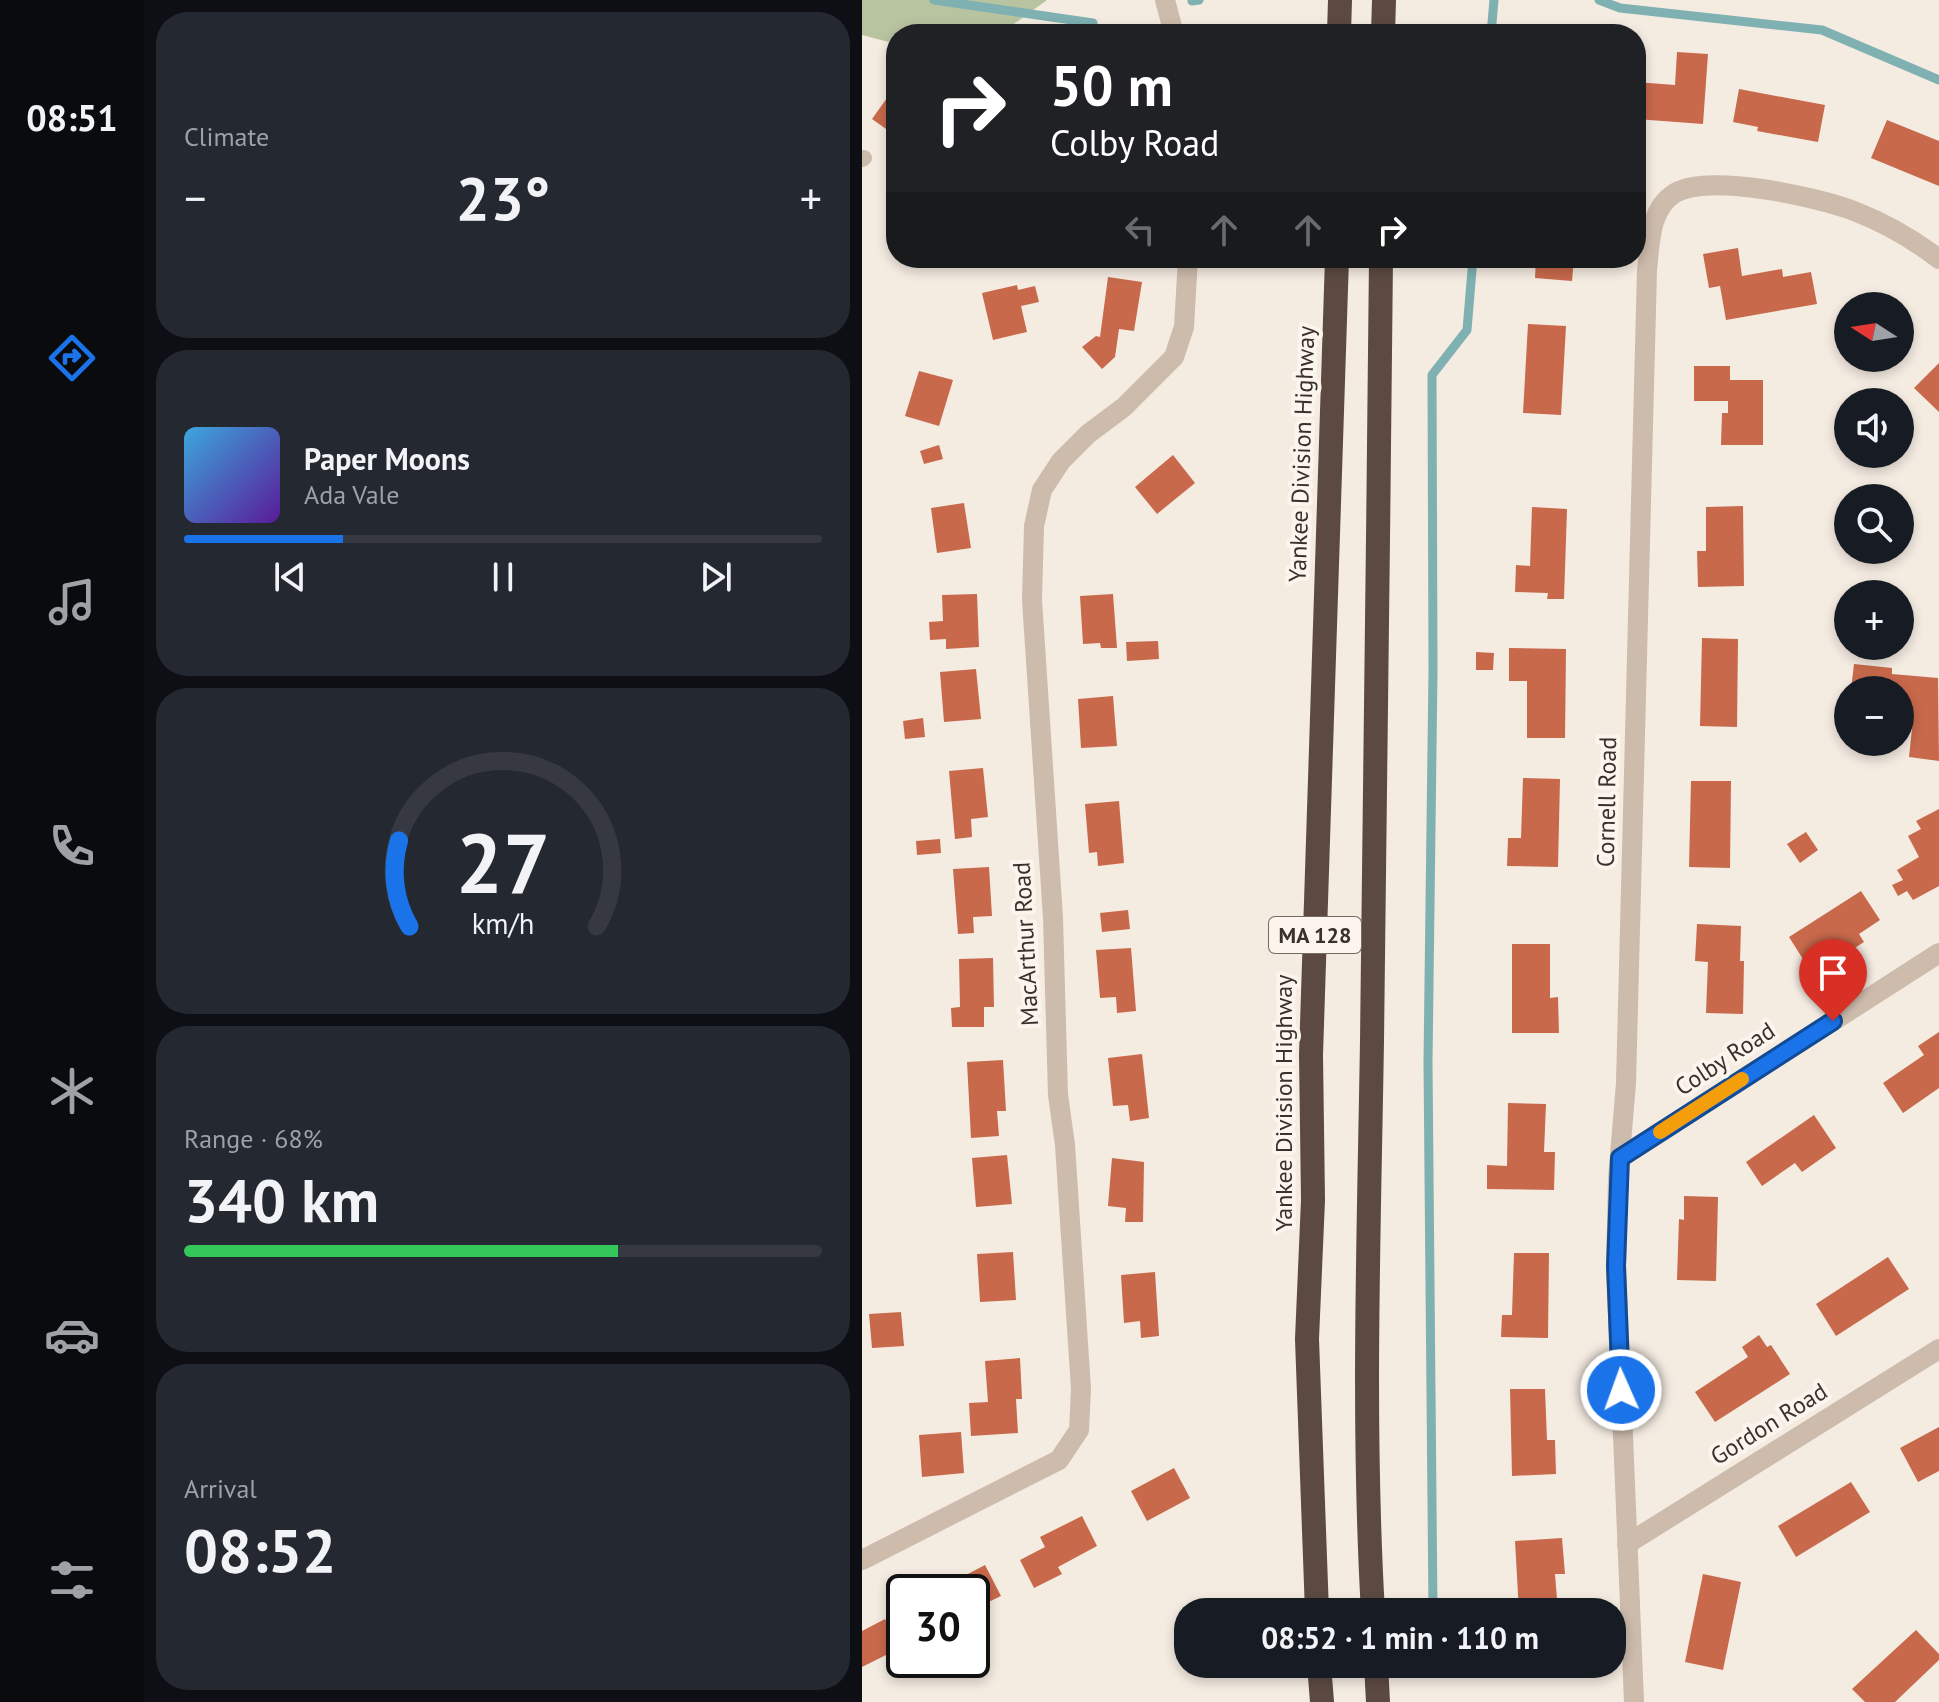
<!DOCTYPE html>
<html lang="en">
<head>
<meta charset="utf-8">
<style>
	:root { --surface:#171b24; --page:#242831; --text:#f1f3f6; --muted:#9ea1a6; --line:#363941; --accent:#1a73e8 }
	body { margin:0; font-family:"PT Sans",sans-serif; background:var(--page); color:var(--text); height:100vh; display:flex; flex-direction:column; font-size:30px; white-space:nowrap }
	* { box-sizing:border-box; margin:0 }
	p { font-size:26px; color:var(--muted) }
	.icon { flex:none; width:44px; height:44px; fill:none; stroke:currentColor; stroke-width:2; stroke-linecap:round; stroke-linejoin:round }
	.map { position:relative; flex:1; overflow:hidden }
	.sheet { display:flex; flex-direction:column; gap:12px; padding:12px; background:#0d0f14; width:718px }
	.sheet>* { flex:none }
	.top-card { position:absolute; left:24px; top:24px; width:760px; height:244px; border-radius:32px; box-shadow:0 4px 12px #0003; background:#202124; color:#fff; overflow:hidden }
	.needle { width:52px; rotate:282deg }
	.fabs { position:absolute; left:972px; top:292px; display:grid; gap:16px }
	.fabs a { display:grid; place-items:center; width:80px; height:80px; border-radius:50%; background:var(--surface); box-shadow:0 4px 12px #0003; font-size:40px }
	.speed { position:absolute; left:24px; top:1574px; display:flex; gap:16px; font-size:40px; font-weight:700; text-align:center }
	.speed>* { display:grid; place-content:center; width:104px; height:104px; border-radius:50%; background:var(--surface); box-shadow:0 4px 12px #0003; line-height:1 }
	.speed .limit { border:4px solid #111; border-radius:12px; background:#fff; color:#111 }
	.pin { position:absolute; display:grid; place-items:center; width:68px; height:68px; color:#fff; margin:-82px -34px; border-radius:50% 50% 50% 0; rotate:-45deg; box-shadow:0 0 8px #0007 }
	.pin .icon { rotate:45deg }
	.me { position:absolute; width:88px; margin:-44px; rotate:358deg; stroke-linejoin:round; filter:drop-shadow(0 0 6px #0008) }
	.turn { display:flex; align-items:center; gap:28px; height:168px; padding:0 32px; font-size:36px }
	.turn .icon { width:104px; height:104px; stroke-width:2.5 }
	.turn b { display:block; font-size:56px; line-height:68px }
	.lanes { display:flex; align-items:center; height:76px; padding:0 32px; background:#0003; justify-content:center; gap:40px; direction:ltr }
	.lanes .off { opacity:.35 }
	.big { font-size:60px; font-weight:700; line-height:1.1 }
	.sheet .card { flex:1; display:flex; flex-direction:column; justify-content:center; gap:12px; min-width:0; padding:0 28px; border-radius:32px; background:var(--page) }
	.sheet .dial { align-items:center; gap:0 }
	.dial svg { height:208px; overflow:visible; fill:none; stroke:var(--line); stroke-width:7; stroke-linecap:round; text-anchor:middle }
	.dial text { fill:var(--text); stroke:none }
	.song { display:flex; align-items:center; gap:24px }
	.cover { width:96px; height:96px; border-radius:12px; background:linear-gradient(135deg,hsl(200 70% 55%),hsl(270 70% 35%)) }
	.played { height:8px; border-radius:4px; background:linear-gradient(90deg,var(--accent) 25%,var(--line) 25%) }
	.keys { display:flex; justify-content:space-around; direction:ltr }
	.heat { display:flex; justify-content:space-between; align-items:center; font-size:44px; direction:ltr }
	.charge { height:12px; border-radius:6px; background:linear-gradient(90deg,#34c759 68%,var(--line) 0) }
	.trip { position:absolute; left:312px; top:1598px; width:452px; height:80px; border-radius:32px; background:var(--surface); box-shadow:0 4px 12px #0003; font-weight:700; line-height:80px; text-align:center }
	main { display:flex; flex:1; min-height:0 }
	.tab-bar { display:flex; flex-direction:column; width:144px; justify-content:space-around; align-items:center; background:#090b0e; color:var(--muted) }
	.tab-bar .icon { width:56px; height:56px }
	.tab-bar .on { color:var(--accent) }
	.tab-bar b { font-size:36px; color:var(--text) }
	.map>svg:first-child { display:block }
</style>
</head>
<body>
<main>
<nav class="tab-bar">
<b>08:51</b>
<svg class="icon on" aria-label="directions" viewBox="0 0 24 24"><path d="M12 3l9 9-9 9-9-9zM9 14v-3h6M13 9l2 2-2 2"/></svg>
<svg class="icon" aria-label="music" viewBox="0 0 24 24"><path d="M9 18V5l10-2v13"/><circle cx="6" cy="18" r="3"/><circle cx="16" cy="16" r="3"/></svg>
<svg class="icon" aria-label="phone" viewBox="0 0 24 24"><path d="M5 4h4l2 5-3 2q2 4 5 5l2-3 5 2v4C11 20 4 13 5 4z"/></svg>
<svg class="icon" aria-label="climate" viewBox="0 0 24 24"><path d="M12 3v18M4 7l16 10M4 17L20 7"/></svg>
<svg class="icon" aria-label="car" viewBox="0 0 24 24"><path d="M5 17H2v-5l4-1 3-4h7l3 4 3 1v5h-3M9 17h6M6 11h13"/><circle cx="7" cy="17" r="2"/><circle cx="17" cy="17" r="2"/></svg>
<svg class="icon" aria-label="filters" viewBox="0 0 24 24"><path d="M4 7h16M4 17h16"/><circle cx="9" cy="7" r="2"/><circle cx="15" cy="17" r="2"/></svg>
</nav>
<section class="sheet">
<div class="card"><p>Climate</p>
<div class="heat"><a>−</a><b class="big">23°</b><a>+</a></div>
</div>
<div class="card">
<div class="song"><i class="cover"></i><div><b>Paper Moons</b><p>Ada Vale</p></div></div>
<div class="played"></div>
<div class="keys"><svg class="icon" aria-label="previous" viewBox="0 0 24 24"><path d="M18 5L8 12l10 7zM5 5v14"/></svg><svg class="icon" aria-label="pause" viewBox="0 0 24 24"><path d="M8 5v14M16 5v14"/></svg><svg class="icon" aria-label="next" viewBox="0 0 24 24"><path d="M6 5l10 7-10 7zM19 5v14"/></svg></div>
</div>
<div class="card dial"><svg viewBox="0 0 100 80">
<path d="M14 69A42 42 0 1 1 86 69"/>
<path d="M14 69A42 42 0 0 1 10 36" stroke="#1a73e8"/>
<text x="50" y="56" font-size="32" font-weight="700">27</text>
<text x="50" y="72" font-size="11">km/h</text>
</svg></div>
<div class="card"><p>Range · 68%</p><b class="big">340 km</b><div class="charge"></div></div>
<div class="card"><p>Arrival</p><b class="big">08:52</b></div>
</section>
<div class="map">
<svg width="1077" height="1702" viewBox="0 0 1077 1702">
	<rect width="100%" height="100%" fill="#f4ebe1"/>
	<!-- green -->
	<polygon fill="#b8c4a0" points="0,0 185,0 138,34 34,34 34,44 0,35"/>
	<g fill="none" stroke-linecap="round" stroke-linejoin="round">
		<!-- stream -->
		<g stroke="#7fb0b2" stroke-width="9">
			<polyline points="72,0 231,23"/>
			<polyline points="737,0 758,8 960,30 1077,80"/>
			<polyline points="330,1 337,0"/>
			<polyline points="629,34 632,0"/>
			<polyline points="571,1612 566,1063 571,670 570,375 605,330 611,258"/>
		</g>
	</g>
	<!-- building -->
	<g fill="#c8694b">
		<polygon points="815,52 846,54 841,124 774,119 774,82 813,85"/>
		<polygon points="877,89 963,105 956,142 895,131 896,127 871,122"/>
		<polygon points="30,91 34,93 34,136 10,119"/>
		<polygon points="1025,120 1077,141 1077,186 1009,158"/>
		<polygon points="876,248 880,276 920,269 921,277 949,272 955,304 864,320 858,286 847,288 841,254"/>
		<polygon points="674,258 712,258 710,281 673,278"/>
		<polygon points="246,277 280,282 272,331 257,329 253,357 240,369 220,347 234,336 238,337"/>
		<polygon points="155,285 156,290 173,286 177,302 159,306 165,332 131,340 120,293"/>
		<polygon points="666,324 704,326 699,415 661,413"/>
		<polygon points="1077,363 1077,412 1052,388"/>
		<polygon points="832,366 868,366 868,380 901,380 901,445 859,445 860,413 866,413 866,401 832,401"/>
		<polygon points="57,371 91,380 77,426 43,416"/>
		<polygon points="77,445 81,459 62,464 58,451"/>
		<polygon points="311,455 333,483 295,514 273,487"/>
		<polygon points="102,503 109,548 75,553 69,508"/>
		<polygon points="881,506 882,586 836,587 835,551 844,551 844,507"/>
		<polygon points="670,507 705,509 702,599 685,599 686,593 653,592 654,565 668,566"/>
		<polygon points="115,594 117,647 84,649 84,639 68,640 67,622 81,621 80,595"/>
		<polygon points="251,594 255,648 239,648 238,643 221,644 218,596"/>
		<polygon points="840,638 876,639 875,727 838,726"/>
		<polygon points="296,641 297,659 265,661 264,642"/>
		<polygon points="647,648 704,649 703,738 665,738 665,681 647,681"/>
		<polygon points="614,652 632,653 631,670 614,670"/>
		<polygon points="992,664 1030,668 1030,674 1076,678 1077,761 1047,757 1050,729 1038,728 1038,690 989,690"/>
		<polygon points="114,669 119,719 82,722 78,672"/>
		<polygon points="251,696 255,746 219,748 216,699"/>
		<polygon points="61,718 63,737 43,739 41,721"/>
		<polygon points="121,768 126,817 109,819 110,837 93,839 87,771"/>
		<polygon points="661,778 698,779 696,867 645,866 646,838 659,838"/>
		<polygon points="829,781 869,781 868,868 827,867"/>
		<polygon points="257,801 262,863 236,866 235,852 227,853 223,804"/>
		<polygon points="1077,809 1077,886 1051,900 1045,891 1036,896 1030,885 1041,880 1035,870 1057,857 1046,836 1059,829 1054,821"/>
		<polygon points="944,832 956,850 938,863 925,844"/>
		<polygon points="78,839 79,853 55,855 54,841"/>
		<polygon points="127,867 130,916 111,917 112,933 96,934 91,869"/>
		<polygon points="999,891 1018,920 997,934 1002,942 951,975 927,937"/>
		<polygon points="266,910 268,929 240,932 238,913"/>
		<polygon points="835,924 879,926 878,961 882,961 881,1014 844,1013 846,962 833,961"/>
		<polygon points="650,944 688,944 688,998 696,997 697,1033 650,1033"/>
		<polygon points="269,948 274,1011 255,1013 254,997 238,998 234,950"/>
		<polygon points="131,958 132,1007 122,1007 122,1027 90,1027 89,1008 98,1007 97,959"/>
		<polygon points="1077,1032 1077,1088 1041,1113 1021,1083 1062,1055 1056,1046"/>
		<polygon points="280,1054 287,1118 268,1121 266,1105 251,1106 246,1058"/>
		<polygon points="141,1060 144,1111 135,1111 137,1136 109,1138 105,1062"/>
		<polygon points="646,1103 684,1104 682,1152 693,1152 692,1190 625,1189 625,1165 645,1166"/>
		<polygon points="952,1115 974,1148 940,1172 933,1163 900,1186 884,1162"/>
		<polygon points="145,1155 150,1204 114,1207 110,1158"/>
		<polygon points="250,1158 282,1162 281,1222 263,1222 264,1208 246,1206"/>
		<polygon points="822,1196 856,1197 854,1281 815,1280 817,1219 822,1220"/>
		<polygon points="151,1252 154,1300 118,1302 115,1254"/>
		<polygon points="652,1253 687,1253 686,1338 639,1337 640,1315 650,1315"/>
		<polygon points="1026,1257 1047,1289 974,1336 954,1304"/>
		<polygon points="293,1272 297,1336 279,1338 278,1321 262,1323 259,1275"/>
		<polygon points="39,1312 42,1346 10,1348 7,1314"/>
		<polygon points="897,1335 905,1347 909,1345 928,1374 853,1422 833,1392 886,1357 880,1347"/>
		<polygon points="158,1358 160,1399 154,1399 156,1433 109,1436 107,1403 126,1402 123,1361"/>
		<polygon points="648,1389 683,1389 685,1440 693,1440 694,1474 650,1476"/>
		<polygon points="1077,1427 1077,1471 1056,1482 1038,1448"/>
		<polygon points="99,1432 102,1473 60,1477 57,1435"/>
		<polygon points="312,1468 328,1498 285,1521 269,1491"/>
		<polygon points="989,1482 1008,1512 934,1557 916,1526"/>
		<polygon points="220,1516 235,1546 196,1567 200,1574 172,1588 158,1560 183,1547 178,1537"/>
		<polygon points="700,1538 703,1574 693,1574 696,1612 657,1612 653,1541"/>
		<polygon points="123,1565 139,1596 110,1610 110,1592 86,1592 83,1586"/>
		<polygon points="841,1574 879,1582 861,1670 823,1662"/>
		<polygon points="23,1619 38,1648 0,1667 0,1631"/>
		<polygon points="1054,1630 1077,1654 1077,1660 1033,1702 1003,1702 990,1689"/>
	</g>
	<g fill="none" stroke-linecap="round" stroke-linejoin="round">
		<!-- service -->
		<polyline stroke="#cdbbac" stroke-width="16" points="0,159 2,158"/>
		<!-- minor -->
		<g stroke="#cdbbac" stroke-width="20">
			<polyline points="303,0 312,34"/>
			<polyline points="758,1158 1077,953"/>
			<polyline points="765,1544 1077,1349"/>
			<polyline points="0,1560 197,1460 217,1430 219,1389 203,1145 196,1095 191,918 170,600 172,526 180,490 199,461 226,434 262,407 312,357 322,327 326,258"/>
			<path d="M 772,1702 L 754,1266 L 756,1179 L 764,1083 L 785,270 C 788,244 787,209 813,193 C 847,173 956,197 992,211 C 1023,223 1051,239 1077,259"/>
		</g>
		<!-- motorway -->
		<g stroke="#5c4a42" stroke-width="24">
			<polyline points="477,34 478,0"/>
			<polyline points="521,34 522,0"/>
			<polyline points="455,1612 445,1339 451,1200 449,1055 475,258"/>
			<path d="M 511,1612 C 500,1422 507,1231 510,1041 C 514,780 516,519 519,258"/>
			<polyline points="457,1664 460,1702"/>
			<polyline points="514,1664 516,1702"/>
		</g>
	</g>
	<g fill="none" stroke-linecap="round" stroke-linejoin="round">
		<!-- route casing -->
		<g stroke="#114b97" stroke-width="20">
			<polyline id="route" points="759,1390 754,1266 758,1158 971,1021"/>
		</g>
		<!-- route -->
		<use href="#route" stroke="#1a73e8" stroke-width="14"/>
		<!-- slow -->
		<polyline stroke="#f59e0b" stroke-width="14" points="798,1132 880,1079"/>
	</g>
	<g text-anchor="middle" stroke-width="8" stroke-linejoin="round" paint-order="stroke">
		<!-- shield labels -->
		<rect fill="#fbf5ee" stroke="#756b66" stroke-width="2" x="407" y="917" width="92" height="36" rx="6"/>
		<g font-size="22" font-weight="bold" fill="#3b302b">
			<text x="453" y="943">MA 128</text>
		</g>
		<!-- street labels -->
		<g font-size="24" fill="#3b302b" stroke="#fbf5ee">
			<text transform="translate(440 454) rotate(-88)" y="8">Yankee Division Highway</text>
			<text transform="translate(745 802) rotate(-89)" y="8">Cornell Road</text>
			<text transform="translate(164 944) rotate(-93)" y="8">MacArthur Road</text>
			<text transform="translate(863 1059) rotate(-33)" y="8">Colby Road</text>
			<text transform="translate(422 1103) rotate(-90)" y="8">Yankee Division Highway</text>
			<text transform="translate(907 1424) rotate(-32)" y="8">Gordon Road</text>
		</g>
	</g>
</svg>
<div class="fabs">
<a><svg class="needle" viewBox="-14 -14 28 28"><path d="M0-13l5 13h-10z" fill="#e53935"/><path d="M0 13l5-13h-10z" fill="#9ea1a6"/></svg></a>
<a><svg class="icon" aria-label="sound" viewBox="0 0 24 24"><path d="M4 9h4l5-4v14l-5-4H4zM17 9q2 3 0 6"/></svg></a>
<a><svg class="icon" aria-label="search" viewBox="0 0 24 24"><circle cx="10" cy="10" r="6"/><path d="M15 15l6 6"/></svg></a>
<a>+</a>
<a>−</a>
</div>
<div class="speed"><div class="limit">30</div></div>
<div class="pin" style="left:971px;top:1021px;background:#d93025"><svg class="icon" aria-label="arrive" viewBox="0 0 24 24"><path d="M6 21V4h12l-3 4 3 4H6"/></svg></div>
<svg class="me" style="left:759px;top:1390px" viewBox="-20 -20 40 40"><circle r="17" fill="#1a73e8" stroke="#fff" stroke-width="3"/><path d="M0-11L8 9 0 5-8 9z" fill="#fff"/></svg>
<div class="trip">08:52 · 1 min · 110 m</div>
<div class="top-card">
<div class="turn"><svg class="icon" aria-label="right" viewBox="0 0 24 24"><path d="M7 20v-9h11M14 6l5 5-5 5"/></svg><div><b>50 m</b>Colby Road</div></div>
<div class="lanes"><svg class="icon off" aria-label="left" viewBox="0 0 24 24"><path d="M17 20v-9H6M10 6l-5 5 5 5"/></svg><svg class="icon off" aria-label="ahead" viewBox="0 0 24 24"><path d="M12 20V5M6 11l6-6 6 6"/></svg><svg class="icon off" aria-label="ahead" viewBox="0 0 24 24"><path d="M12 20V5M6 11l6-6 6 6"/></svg><svg class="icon" aria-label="right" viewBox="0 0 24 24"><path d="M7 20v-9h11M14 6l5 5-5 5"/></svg></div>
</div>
</div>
</main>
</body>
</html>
